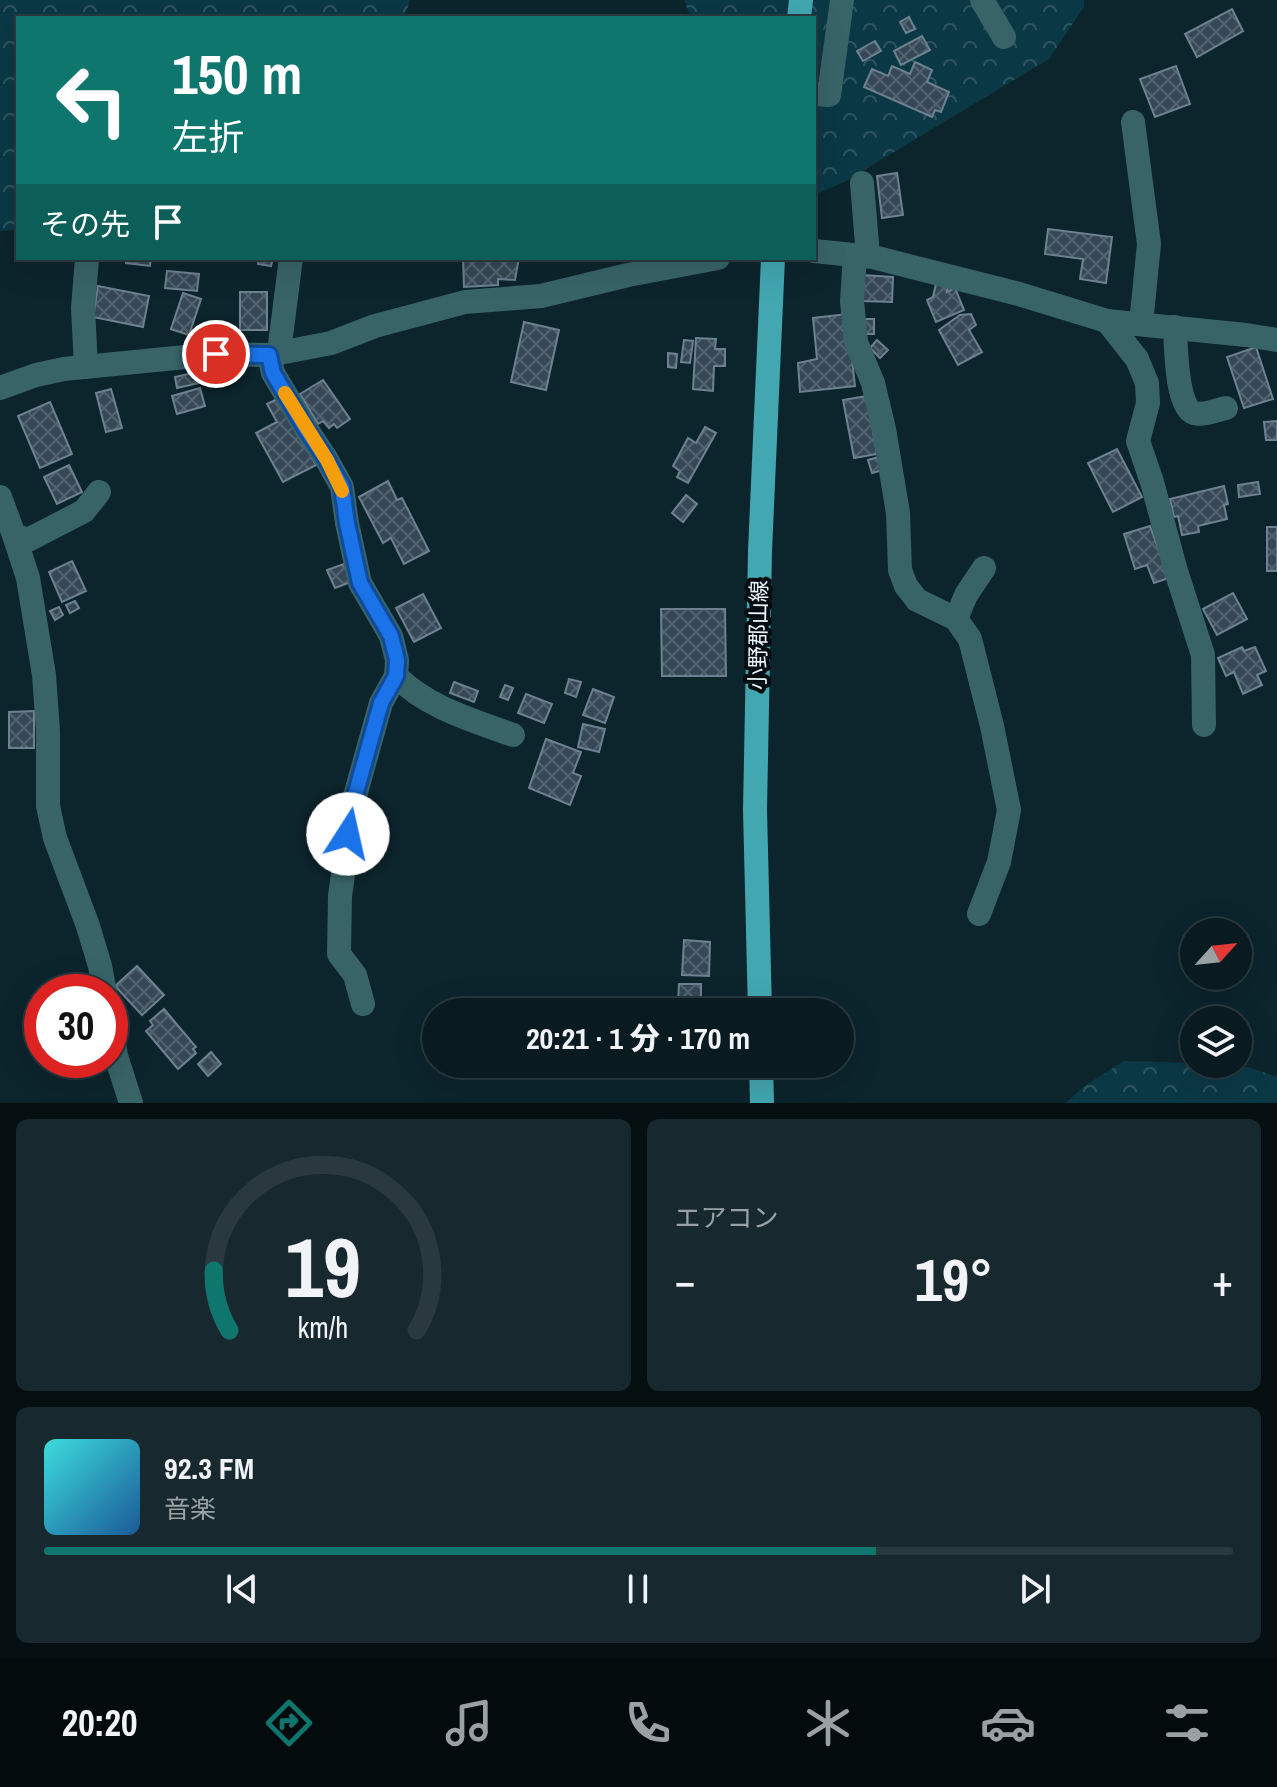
<!DOCTYPE html>
<html lang="ja">
<head>
<meta charset="utf-8">
<style>
	:root { --surface:#091b21; --page:#17282e; --text:#f1f3f6; --muted:#99a1a5; --line:#29393f; --accent:#0f766e }
	body { margin:0; font-family:"Archivo Narrow","Noto Sans JP",sans-serif; background:var(--page); color:var(--text); height:100vh; display:flex; flex-direction:column; font-size:30px; white-space:nowrap }
	* { box-sizing:border-box; margin:0 }
	p { font-size:26px; color:var(--muted) }
	.icon { flex:none; width:44px; height:44px; fill:none; stroke:currentColor; stroke-width:2; stroke-linecap:round; stroke-linejoin:round }
	.map { position:relative; height:1103px; overflow:hidden }
	.details { display:flex; flex-direction:column; gap:16px; padding:16px; background:#050f12; flex:1 }
	.details>* { flex:none }
	.guide { position:absolute; left:16px; top:16px; width:800px; height:244px; border-radius:0px; box-shadow:0 8px 32px #0002,0 0 0 2px var(--line); background:#0f766e; color:#fff; overflow:hidden }
	.needle { width:52px; rotate:63deg }
	.buttons { position:absolute; left:1180px; top:918px; display:grid; gap:16px }
	.buttons a { display:grid; place-items:center; width:72px; height:72px; border-radius:50%; background:var(--surface); box-shadow:0 8px 32px #0002,0 0 0 2px var(--line); font-size:40px }
	.speed { position:absolute; left:24px; top:974px; display:flex; gap:16px; font-size:40px; font-weight:700; text-align:center }
	.speed>* { display:grid; place-content:center; width:104px; height:104px; border-radius:50%; background:var(--surface); box-shadow:0 8px 32px #0002,0 0 0 2px var(--line); line-height:1 }
	.speed .limit { border:12px solid #d22; background:#fff; color:#111 }
	.pin { position:absolute; display:grid; place-items:center; width:68px; height:68px; color:#fff; margin:-34px; border:4px solid #fff; border-radius:50%; box-shadow:0 2px 8px #0007 }
	.me { position:absolute; width:88px; margin:-44px; rotate:10deg; stroke-linejoin:round; filter:drop-shadow(0 0 6px #0008) }
	.turn { display:flex; align-items:center; gap:28px; height:168px; padding:0 24px; font-size:36px }
	.turn .icon { width:104px; height:104px; stroke-width:2.5 }
	.turn b { display:block; font-size:56px; line-height:68px }
	.then { display:flex; align-items:center; height:76px; padding:0 24px; background:#0003; gap:16px; font-size:30px }
	.big { font-size:60px; font-weight:800; line-height:1.1 }
	.details .card { flex:1; display:flex; flex-direction:column; justify-content:center; gap:12px; min-width:0; padding:0 28px; border-radius:12px; background:var(--page) }
	.details .dial { align-items:center; gap:0 }
	.dial svg { height:208px; overflow:visible; fill:none; stroke:var(--line); stroke-width:7; stroke-linecap:round; text-anchor:middle }
	.dial text { fill:var(--text); stroke:none }
	.song { display:flex; align-items:center; gap:24px }
	.cover { width:96px; height:96px; border-radius:12px; background:linear-gradient(135deg,hsl(180 70% 55%),hsl(210 70% 35%)) }
	.played { height:8px; border-radius:4px; background:linear-gradient(90deg,var(--accent) 70%,var(--line) 70%) }
	.keys { display:flex; justify-content:space-around; direction:ltr }
	.heat { display:flex; justify-content:space-between; align-items:center; font-size:44px; direction:ltr }
	.details .tiles { flex:1; display:grid; gap:16px; grid-template-columns:1fr 1fr }
	.card:last-child { grid-column:span 2 }
	.trip { position:absolute; left:422px; top:998px; width:432px; height:80px; border-radius:40px; background:var(--surface); box-shadow:0 8px 32px #0002,0 0 0 2px var(--line); font-weight:800; line-height:80px; text-align:center }
	.dock { display:flex; height:128px; justify-content:space-around; align-items:center; background:#040b0d; color:var(--muted) }
	.dock .icon { width:56px; height:56px }
	.dock .on { color:var(--accent) }
	.dock b { font-size:36px; color:var(--text) }
	.map>svg:first-child { display:block }
</style>
</head>
<body>
<div class="map">
<svg width="1277" height="1103" viewBox="0 0 1277 1103">
	<defs>
		<pattern id="forest-crowns" width="20" height="18" patternUnits="userSpaceOnUse" patternTransform="scale(2)"><rect width="20" height="18" fill="#0b3845"/><path d="M2 6a3 3 0 1 1 6 0M12 15a3 3 0 1 1 6 0" fill="none" stroke="#2f5561"/></pattern>
		<pattern id="building-cross-hatch" width="8" height="8" patternUnits="userSpaceOnUse" patternTransform="scale(2)"><rect width="8" height="8" fill="#364856"/><path d="M0 0l8 8M0 8l8-8" fill="none" stroke="#53636f"/></pattern>
	</defs>
	<rect width="100%" height="100%" fill="#0c242c"/>
	<!-- forest -->
	<g fill="url(#forest-crowns)">
		<polygon points="0,0 410,0 405,18 18,18 18,230 0,231"/>
		<polygon points="684,0 1084,0 1084,7 1049,59 844,182 814,195 814,18 691,18"/>
		<polygon points="1124,1061 1194,1063 1248,1067 1277,1077 1277,1103 1066,1103 1083,1087"/>
	</g>
	<!-- building -->
	<g fill="url(#building-cross-hatch)" stroke="#6d8191" stroke-width="2">
		<polygon points="1232,9 1243,31 1197,57 1185,34"/>
		<polygon points="909,17 915,29 906,33 900,22"/>
		<polygon points="922,36 930,50 901,65 894,51"/>
		<polygon points="875,41 881,51 863,61 857,51"/>
		<polygon points="915,62 932,70 927,82 949,92 941,112 935,110 932,117 864,87 872,69 888,76 892,66 910,74"/>
		<polygon points="1176,66 1190,104 1155,117 1140,79"/>
		<polygon points="897,173 903,215 882,218 877,176"/>
		<polygon points="1048,229 1112,237 1106,283 1080,279 1083,259 1045,254"/>
		<polygon points="126,258 151,258 150,266 126,263"/>
		<polygon points="259,258 273,258 271,266 258,264"/>
		<polygon points="463,258 519,258 515,280 498,279 498,285 464,287"/>
		<polygon points="167,271 199,274 197,291 165,288"/>
		<polygon points="862,275 893,277 892,302 861,301"/>
		<polygon points="936,284 948,286 947,292 955,288 964,310 936,322 927,300 933,297"/>
		<polygon points="98,286 149,296 143,327 93,317"/>
		<rect x="240" y="292" width="27" height="38"/>
		<polygon points="183,293 201,299 189,335 171,329"/>
		<polygon points="847,314 855,386 800,392 798,363 817,359 813,318"/>
		<polygon points="971,314 976,325 969,330 982,352 958,365 939,330 960,315"/>
		<rect x="863" y="319" width="11" height="15"/>
		<polygon points="524,322 559,330 546,390 511,382"/>
		<polygon points="696,338 716,339 715,349 725,349 725,366 714,366 713,391 693,389"/>
		<polygon points="684,340 693,341 690,363 681,362"/>
		<polygon points="877,340 888,350 880,358 870,348"/>
		<polygon points="1256,347 1273,399 1244,408 1227,357"/>
		<polygon points="668,353 677,354 676,368 668,367"/>
		<polygon points="197,372 199,383 177,388 175,377"/>
		<polygon points="323,380 350,419 337,428 334,424 329,428 323,421 318,424 300,394"/>
		<polygon points="200,388 205,406 177,414 172,396"/>
		<polygon points="111,389 122,428 106,432 96,393"/>
		<polygon points="867,396 877,454 854,458 843,400"/>
		<polygon points="279,398 316,465 283,482 256,433 277,422 267,404"/>
		<polygon points="50,402 72,454 40,468 18,416"/>
		<polygon points="1277,421 1277,440 1266,440 1264,422"/>
		<polygon points="705,427 716,433 688,483 677,477 680,471 673,466 688,438 696,443"/>
		<polygon points="1117,449 1142,497 1113,512 1088,463"/>
		<polygon points="882,456 886,469 872,473 868,460"/>
		<polygon points="69,465 82,492 57,504 44,477"/>
		<polygon points="388,481 397,500 402,498 429,551 404,564 391,538 383,543 359,497"/>
		<polygon points="1258,482 1260,494 1239,497 1238,485"/>
		<polygon points="1224,486 1228,504 1224,505 1227,519 1198,526 1199,532 1182,535 1178,516 1174,517 1170,499"/>
		<polygon points="686,495 697,504 683,522 672,513"/>
		<polygon points="1150,526 1169,578 1154,583 1147,565 1135,569 1124,534"/>
		<rect x="1267" y="527" width="10" height="44"/>
		<polygon points="72,561 86,591 62,602 49,572"/>
		<polygon points="344,564 351,582 335,588 327,570"/>
		<polygon points="1233,593 1247,619 1217,635 1203,609"/>
		<polygon points="423,594 441,628 414,642 396,608"/>
		<polygon points="75,601 79,608 70,613 66,605"/>
		<polygon points="59,607 63,615 55,620 50,611"/>
		<polygon points="661,609 725,609 726,676 662,676"/>
		<polygon points="1242,647 1244,651 1255,647 1266,671 1257,675 1262,685 1243,694 1234,672 1226,676 1218,658"/>
		<polygon points="569,679 581,682 576,697 565,693"/>
		<polygon points="454,682 478,691 474,702 450,693"/>
		<polygon points="505,685 513,688 508,700 500,697"/>
		<polygon points="593,689 614,697 605,723 583,715"/>
		<polygon points="526,694 552,704 544,723 518,713"/>
		<polygon points="34,711 34,748 9,748 9,712"/>
		<polygon points="583,724 605,729 599,752 578,747"/>
		<polygon points="546,739 581,752 573,773 581,776 570,805 529,788"/>
		<polygon points="684,940 710,942 709,976 682,975"/>
		<polygon points="137,966 164,995 142,1015 115,986"/>
		<polygon points="679,984 701,984 701,1004 678,1004"/>
		<polygon points="164,1009 196,1047 193,1049 196,1053 178,1069 146,1031 153,1025 150,1021"/>
		<polygon points="211,1052 221,1064 208,1076 198,1064"/>
	</g>
	<g fill="none" stroke-linecap="round" stroke-linejoin="round">
		<!-- street -->
		<g stroke="#386468" stroke-width="24">
			<polyline points="982,0 1004,37"/>
			<polyline points="814,94 829,95 842,0"/>
			<polyline points="1133,122 1149,244 1141,324"/>
			<polyline points="862,183 868,256"/>
			<polyline points="814,251 873,257 1019,294 1107,321 1246,335 1277,340"/>
			<polyline points="855,255 852,301 856,342 873,383 884,429 898,513 900,570 906,586 917,600 956,619 970,639 992,726 1009,810 999,862 979,914"/>
			<polyline points="1107,321 1137,359 1147,383 1148,403 1138,441 1152,482 1176,571 1203,655 1204,725"/>
			<path d="M 1175,327 C 1176,344 1176,408 1194,413 C 1203,416 1217,410 1226,408"/>
			<polyline points="279,352 291,258"/>
			<path d="M 269,355 L 273,373 L 305,427 L 327,460 L 342,487 L 347,523 L 360,583 L 391,636 L 397,660 L 396,676 C 428,708 472,720 513,735"/>
			<polyline points="86,367 83,308 87,258"/>
			<polyline points="0,388 36,375 64,369 216,354 269,355 331,343 375,326 465,302 541,296 628,275 718,258"/>
			<polyline points="0,497 14,535 28,540 84,511 99,492"/>
			<polyline points="14,535 28,578 44,675 48,731 48,806 55,838 88,926 100,966 105,992"/>
			<polyline points="956,619 966,595 984,568"/>
			<polyline points="363,1004 355,975 339,954 340,896 353,803 381,703 396,676"/>
			<polyline points="110,1019 116,1056 131,1103"/>
		</g>
		<!-- primary -->
		<g stroke="#42a7b1" stroke-width="24">
			<polyline points="799,18 801,0"/>
			<polyline points="760,1012 755,810 760,551 773,258"/>
			<polyline points="761,1064 762,1103"/>
		</g>
	</g>
	<g fill="none" stroke-linecap="round" stroke-linejoin="round">
		<!-- route casing -->
		<g stroke="#114b97" stroke-width="20">
			<polyline id="route" points="216,354 269,355 273,373 305,427 327,460 342,487 347,523 360,583 391,636 397,660 396,676 381,703 353,803 348,834"/>
		</g>
		<!-- route -->
		<use href="#route" stroke="#1a73e8" stroke-width="14"/>
		<!-- slow -->
		<polyline stroke="#f59e0b" stroke-width="14" points="285,393 327,460 342,491"/>
	</g>
	<g text-anchor="middle" stroke-width="8" stroke-linejoin="round" paint-order="stroke">
		<!-- street labels -->
		<g font-size="22" fill="#e8f6fc" stroke="#040c0f">
			<text transform="translate(758 635) rotate(-89)" y="8">小野郡山線</text>
		</g>
	</g>
</svg>
<div class="buttons">
<a><svg class="needle" viewBox="-14 -14 28 28"><path d="M0-13l5 13h-10z" fill="#e53935"/><path d="M0 13l5-13h-10z" fill="#99a1a5"/></svg></a>
<a><svg class="icon" aria-label="layers" viewBox="0 0 24 24"><path d="M12 4l9 5-9 5-9-5zM3 14l9 5 9-5"/></svg></a>
</div>
<div class="speed"><div class="limit">30</div></div>
<div class="pin" style="left:216px;top:354px;background:#d93025"><svg class="icon" aria-label="arrive" viewBox="0 0 24 24"><path d="M6 21V4h12l-3 4 3 4H6"/></svg></div>
<svg class="me" style="left:348px;top:834px" viewBox="-20 -20 40 40"><circle r="19" fill="#fff"/><path d="M0-13L10 11 0 6-10 11z" fill="#1a73e8"/></svg>
<div class="trip">20:21 · 1 分 · 170 m</div>
<div class="guide">
<div class="turn"><svg class="icon" aria-label="left" viewBox="0 0 24 24"><path d="M17 20v-9H6M10 6l-5 5 5 5"/></svg><div><b>150 m</b>左折</div></div>
<div class="then">その先<svg class="icon" aria-label="arrive" viewBox="0 0 24 24"><path d="M6 21V4h12l-3 4 3 4H6"/></svg></div>
</div>
</div>
<section class="details">
<div class="tiles">
<div class="card dial"><svg viewBox="0 0 100 80">
<path d="M14 69A42 42 0 1 1 86 69"/>
<path d="M14 69A42 42 0 0 1 8 46" stroke="#0f766e"/>
<text x="50" y="56" font-size="32" font-weight="700">19</text>
<text x="50" y="72" font-size="11">km/h</text>
</svg></div>
<div class="card"><p>エアコン</p>
<div class="heat"><a>−</a><b class="big">19°</b><a>+</a></div>
</div>
<div class="card">
<div class="song"><i class="cover"></i><div><b>92.3 FM</b><p>音楽</p></div></div>
<div class="played"></div>
<div class="keys"><svg class="icon" aria-label="previous" viewBox="0 0 24 24"><path d="M18 5L8 12l10 7zM5 5v14"/></svg><svg class="icon" aria-label="pause" viewBox="0 0 24 24"><path d="M8 5v14M16 5v14"/></svg><svg class="icon" aria-label="next" viewBox="0 0 24 24"><path d="M6 5l10 7-10 7zM19 5v14"/></svg></div>
</div>
</div>
</section>
<nav class="dock">
<b>20:20</b>
<svg class="icon on" aria-label="directions" viewBox="0 0 24 24"><path d="M12 3l9 9-9 9-9-9zM9 14v-3h6M13 9l2 2-2 2"/></svg>
<svg class="icon" aria-label="music" viewBox="0 0 24 24"><path d="M9 18V5l10-2v13"/><circle cx="6" cy="18" r="3"/><circle cx="16" cy="16" r="3"/></svg>
<svg class="icon" aria-label="phone" viewBox="0 0 24 24"><path d="M5 4h4l2 5-3 2q2 4 5 5l2-3 5 2v4C11 20 4 13 5 4z"/></svg>
<svg class="icon" aria-label="climate" viewBox="0 0 24 24"><path d="M12 3v18M4 7l16 10M4 17L20 7"/></svg>
<svg class="icon" aria-label="car" viewBox="0 0 24 24"><path d="M5 17H2v-5l4-1 3-4h7l3 4 3 1v5h-3M9 17h6M6 11h13"/><circle cx="7" cy="17" r="2"/><circle cx="17" cy="17" r="2"/></svg>
<svg class="icon" aria-label="filters" viewBox="0 0 24 24"><path d="M4 7h16M4 17h16"/><circle cx="9" cy="7" r="2"/><circle cx="15" cy="17" r="2"/></svg>
</nav>
</body>
</html>
